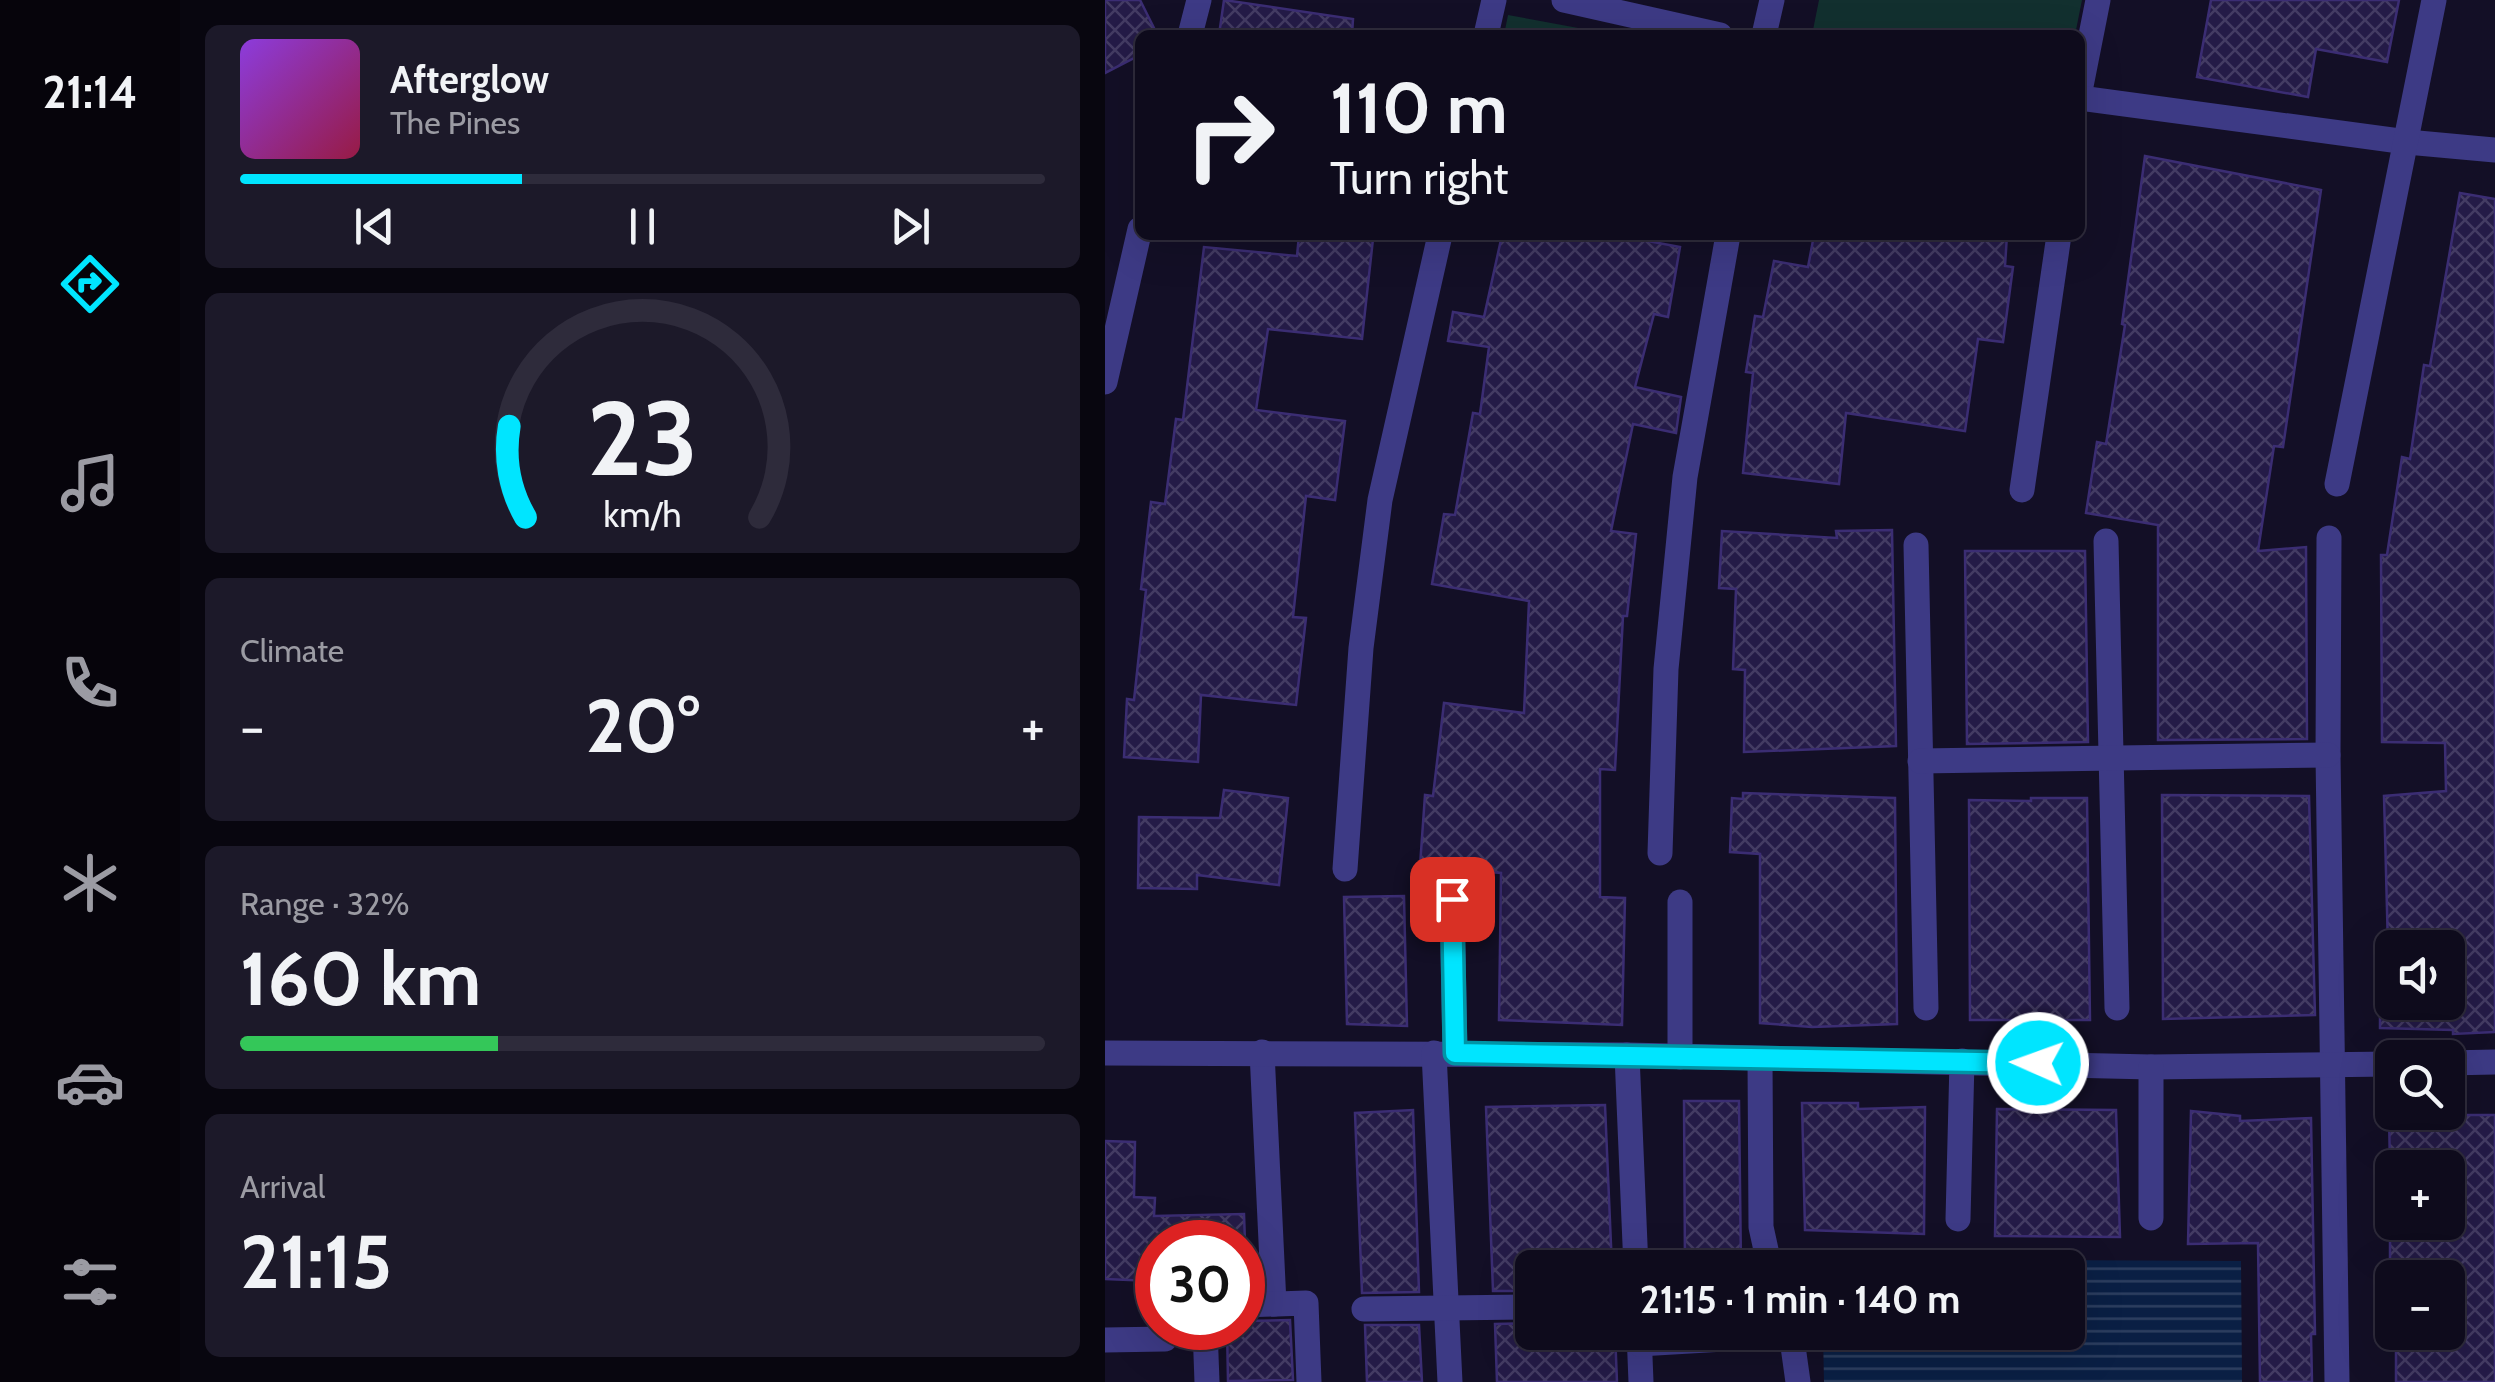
<!DOCTYPE html>
<html lang="en">
<head>
<meta charset="utf-8">
<style>
	:root { --surface:#0e0b1c; --page:#1c1929; --text:#f1f3f6; --muted:#9b9ba3; --line:#2e2b3b; --accent:#00e5ff }
	body { margin:0; font-family:Cabin,sans-serif; background:var(--page); color:var(--text); height:100vh; display:flex; flex-direction:column; font-size:38px; white-space:nowrap }
	* { box-sizing:border-box; margin:0 }
	p { font-size:32px; color:var(--muted) }
	.icon { flex:none; width:55px; height:55px; fill:none; stroke:currentColor; stroke-width:2; stroke-linecap:round; stroke-linejoin:round }
	.map { position:relative; flex:1; overflow:hidden }
	.details { display:flex; flex-direction:column; gap:25px; padding:25px; background:#08060f; width:925px }
	.details>* { flex:none }
	.top-card { position:absolute; left:30px; top:30px; width:950px; height:210px; border-radius:15px; box-shadow:0 10px 40px #0002,0 0 0 2px var(--line); background:#0e0b1c; color:var(--text); overflow:hidden }
	.buttons { position:absolute; left:1270px; top:930px; display:grid; gap:20px }
	.buttons a { display:grid; place-items:center; width:90px; height:90px; border-radius:15px; background:var(--surface); box-shadow:0 10px 40px #0002,0 0 0 2px var(--line); font-size:50px }
	.speed { position:absolute; left:30px; top:1220px; display:flex; gap:20px; font-size:50px; font-weight:700; text-align:center }
	.speed>* { display:grid; place-content:center; width:130px; height:130px; border-radius:50%; background:var(--surface); box-shadow:0 10px 40px #0002,0 0 0 2px var(--line); line-height:1 }
	.speed .limit { border:15px solid #d22; background:#fff; color:#111 }
	.pin { position:absolute; display:grid; place-items:center; width:85px; height:85px; color:#fff; margin:-42px; border-radius:20px; box-shadow:0 5px 15px #0006 }
	.me { position:absolute; width:110px; margin:-55px; rotate:272deg; stroke-linejoin:round; filter:drop-shadow(0 0 8px #0008) }
	.turn { display:flex; align-items:center; gap:35px; height:210px; padding:0 30px; font-size:45px }
	.turn .icon { width:130px; height:130px; stroke-width:2.5 }
	.turn b { display:block; font-size:70px; line-height:85px }
	.big { font-size:75px; font-weight:700; line-height:1.1 }
	.details .widget { flex:1; display:flex; flex-direction:column; justify-content:center; gap:15px; min-width:0; padding:0 35px; border-radius:15px; background:var(--page) }
	.details .dial { align-items:center; gap:0 }
	.dial svg { height:260px; overflow:visible; fill:none; stroke:var(--line); stroke-width:7; stroke-linecap:round; text-anchor:middle }
	.dial text { fill:var(--text); stroke:none }
	.song { display:flex; align-items:center; gap:30px }
	.cover { width:120px; height:120px; border-radius:15px; background:linear-gradient(135deg,hsl(270 70% 55%),hsl(340 70% 35%)) }
	.played { height:10px; border-radius:5px; background:linear-gradient(90deg,var(--accent) 35%,var(--line) 35%) }
	.keys { display:flex; justify-content:space-around; direction:ltr }
	.heat { display:flex; justify-content:space-between; align-items:center; font-size:55px; direction:ltr }
	.charge { height:15px; border-radius:8px; background:linear-gradient(90deg,#34c759 32%,var(--line) 0) }
	.trip { position:absolute; left:410px; top:1250px; width:570px; height:100px; border-radius:15px; background:var(--surface); box-shadow:0 10px 40px #0002,0 0 0 2px var(--line); font-weight:700; line-height:100px; text-align:center }
	main { display:flex; flex:1; min-height:0 }
	.dock { display:flex; flex-direction:column; width:180px; justify-content:space-around; align-items:center; background:#06040b; color:var(--muted) }
	.dock .icon { width:70px; height:70px }
	.dock .selected { color:var(--accent) }
	.dock b { font-size:45px; color:var(--text) }
	.map>svg:first-child { display:block }
</style>
</head>
<body>
<main>
<nav class="dock">
<b>21:14</b>
<svg class="icon selected" aria-label="directions" viewBox="0 0 24 24"><path d="M12 3l9 9-9 9-9-9zM9 14v-3h6M13 9l2 2-2 2"/></svg>
<svg class="icon" aria-label="music" viewBox="0 0 24 24"><path d="M9 18V5l10-2v13"/><circle cx="6" cy="18" r="3"/><circle cx="16" cy="16" r="3"/></svg>
<svg class="icon" aria-label="phone" viewBox="0 0 24 24"><path d="M5 4h4l2 5-3 2q2 4 5 5l2-3 5 2v4C11 20 4 13 5 4z"/></svg>
<svg class="icon" aria-label="climate" viewBox="0 0 24 24"><path d="M12 3v18M4 7l16 10M4 17L20 7"/></svg>
<svg class="icon" aria-label="car" viewBox="0 0 24 24"><path d="M5 17H2v-5l4-1 3-4h7l3 4 3 1v5h-3M9 17h6M6 11h13"/><circle cx="7" cy="17" r="2"/><circle cx="17" cy="17" r="2"/></svg>
<svg class="icon" aria-label="filters" viewBox="0 0 24 24"><path d="M4 7h16M4 17h16"/><circle cx="9" cy="7" r="2"/><circle cx="15" cy="17" r="2"/></svg>
</nav>
<section class="details">
<div class="widget">
<div class="song"><i class="cover"></i><div><b>Afterglow</b><p>The Pines</p></div></div>
<div class="played"></div>
<div class="keys"><svg class="icon" aria-label="previous" viewBox="0 0 24 24"><path d="M18 5L8 12l10 7zM5 5v14"/></svg><svg class="icon" aria-label="pause" viewBox="0 0 24 24"><path d="M8 5v14M16 5v14"/></svg><svg class="icon" aria-label="next" viewBox="0 0 24 24"><path d="M6 5l10 7-10 7zM19 5v14"/></svg></div>
</div>
<div class="widget dial"><svg viewBox="0 0 100 80">
<path d="M14 69A42 42 0 1 1 86 69"/>
<path d="M14 69A42 42 0 0 1 9 41" stroke="#00e5ff"/>
<text x="50" y="56" font-size="32" font-weight="700">23</text>
<text x="50" y="72" font-size="11">km/h</text>
</svg></div>
<div class="widget"><p>Climate</p>
<div class="heat"><a>−</a><b class="big">20°</b><a>+</a></div>
</div>
<div class="widget"><p>Range · 32%</p><b class="big">160 km</b><div class="charge"></div></div>
<div class="widget"><p>Arrival</p><b class="big">21:15</b></div>
</section>
<div class="map">
<svg width="1390" height="1382" viewBox="0 0 1390 1382">
	<defs>
		<pattern id="water-rules" width="6" height="5" patternUnits="userSpaceOnUse" patternTransform="scale(2.5)"><rect width="6" height="5" fill="#0a1f44"/><path d="M0 2.5h6" fill="none" stroke="#2d3f60"/></pattern>
		<pattern id="building-cross-hatch" width="8" height="8" patternUnits="userSpaceOnUse" patternTransform="scale(2.5)"><rect width="8" height="8" fill="#241b47"/><path d="M0 0l8 8M0 8l8-8" fill="none" stroke="#433b63"/></pattern>
	</defs>
	<rect width="100%" height="100%" fill="#130f26"/>
	<!-- green -->
	<g fill="#12302f">
		<polygon points="714,0 977,0 970,35 707,35"/>
		<polygon points="403,15 511,35 399,35"/>
	</g>
	<!-- water -->
	<polygon fill="url(#water-rules)" points="716,1259 1136,1261 1137,1382 719,1382 718,1333 962,1332 962,1268 716,1268"/>
	<!-- building -->
	<g fill="url(#building-cross-hatch)" stroke="#3b2d73" stroke-width="2.5">
		<polygon points="0,0 35,0 52,34 35,35 35,42 30,45 35,55 0,73"/>
		<polygon points="119,0 248,19 247,35 114,35"/>
		<polygon points="1106,0 1294,0 1282,62 1211,49 1203,97 1092,77"/>
		<polygon points="1040,156 1216,190 1178,447 1169,446 1153,551 1201,547 1202,739 1053,740 1053,525 981,513 992,442 1001,444 1020,325 1017,324"/>
		<polygon points="1355,193 1390,199 1390,1032 1348,1034 1348,1030 1275,1028 1275,1002 1348,1002 1347,948 1283,948 1279,796 1341,791 1340,743 1277,742 1276,555 1282,555 1297,457 1305,459 1319,365 1325,366"/>
		<polygon points="194,235 268,239 257,339 163,329 151,410 240,421 230,500 201,496 188,617 201,618 191,705 96,695 93,762 19,757 22,699 29,700 41,590 36,589 46,502 60,504 71,419 78,420 99,247 192,256"/>
		<polygon points="397,235 511,235 575,247 563,317 549,314 530,387 576,397 571,433 528,424 506,531 531,534 522,616 518,616 510,770 495,769 495,897 520,898 517,1025 394,1020 396,873 315,866 320,795 328,796 339,703 419,713 424,601 327,584 339,514 350,515 368,413 375,414 384,347 343,341 348,312 379,317"/>
		<polygon points="709,235 902,235 900,266 908,267 898,342 873,339 860,431 741,413 734,484 638,473 648,373 641,372 650,316 658,317 669,261 703,267"/>
		<polygon points="787,530 791,746 639,752 640,670 628,669 631,589 614,588 617,531 732,538 731,531"/>
		<polygon points="860,551 980,551 983,742 862,744"/>
		<polygon points="119,790 183,798 174,885 92,875 92,889 33,888 34,817 115,818"/>
		<polygon points="638,793 790,798 792,1024 707,1027 655,1023 655,854 625,852 627,798 638,799"/>
		<polygon points="1057,795 1204,796 1210,1015 1058,1019"/>
		<polygon points="926,798 982,798 985,1020 865,1020 864,800 926,801"/>
		<polygon points="299,896 302,1026 242,1024 239,897"/>
		<polygon points="579,1101 634,1101 636,1268 580,1268"/>
		<polygon points="697,1103 753,1103 753,1109 820,1107 819,1234 700,1230"/>
		<polygon points="500,1105 507,1268 428,1268 428,1291 388,1291 381,1107"/>
		<polygon points="892,1109 1011,1110 1015,1237 890,1236"/>
		<polygon points="308,1110 314,1292 257,1293 250,1113"/>
		<polygon points="1086,1111 1135,1116 1135,1121 1206,1118 1210,1334 1206,1334 1207,1382 1155,1382 1153,1243 1083,1244"/>
		<polygon points="1284,1115 1390,1115 1390,1382 1291,1382 1291,1332 1354,1332 1354,1278 1285,1278 1285,1222 1354,1222 1353,1168 1285,1168"/>
		<polygon points="0,1141 30,1142 29,1197 50,1198 49,1216 139,1214 140,1242 48,1242 47,1281 0,1279"/>
		<polygon points="185,1320 188,1380 123,1381 122,1328 138,1328 138,1321"/>
		<polygon points="428,1323 428,1332 510,1332 512,1382 392,1382 390,1324"/>
		<polygon points="260,1325 314,1325 317,1382 262,1382"/>
	</g>
	<g fill="none" stroke-linecap="round" stroke-linejoin="round">
		<!-- minor -->
		<g stroke="#3d3a85" stroke-width="25">
			<polyline points="459,0 615,35"/>
			<polyline points="85,35 94,0"/>
			<polyline points="381,35 389,0"/>
			<polyline points="659,35 667,0"/>
			<polyline points="975,91 993,0"/>
			<polyline points="975,98 1302,142 1390,150"/>
			<polyline points="0,382 35,229"/>
			<polyline points="1232,484 1329,0"/>
			<polyline points="917,490 954,235"/>
			<polyline points="1224,538 1223,755 1232,1382"/>
			<polyline points="1001,541 1012,1008"/>
			<polyline points="811,545 821,1008"/>
			<polyline points="815,761 1223,755"/>
			<polyline points="555,853 561,669 580,477 623,235"/>
			<polyline points="240,869 256,648 275,500 335,235"/>
			<polyline points="347,899 350,1053"/>
			<polyline points="157,1052 169,1304"/>
			<polyline points="0,1053 522,1055 1046,1067 1288,1064"/>
			<polyline points="329,1053 345,1382"/>
			<polyline points="522,1055 531,1268"/>
			<polyline points="575,1057 575,902"/>
			<polyline points="655,1060 656,1227 665,1268"/>
			<polyline points="1342,1063 1390,1062"/>
			<polyline points="1046,1218 1046,1067"/>
			<polyline points="853,1219 857,1061"/>
			<polyline points="138,1305 201,1303 204,1382"/>
			<polyline points="259,1309 428,1307"/>
			<polyline points="100,1328 102,1382"/>
			<polyline points="534,1332 536,1382"/>
			<polyline points="686,1332 693,1382"/>
			<polyline points="0,1340 60,1339"/>
			<polyline points="534,1344 687,1335"/>
		</g>
	</g>
	<g fill="none" stroke-linecap="round" stroke-linejoin="round">
		<!-- route casing -->
		<g stroke="#0095a6" stroke-width="25">
			<polyline id="route" points="347,899 350,1053 933,1063"/>
		</g>
		<!-- route -->
		<use href="#route" stroke="#00e5ff" stroke-width="18"/>
	</g>
</svg>
<div class="buttons">
<a><svg class="icon" aria-label="sound" viewBox="0 0 24 24"><path d="M4 9h4l5-4v14l-5-4H4zM17 9q2 3 0 6"/></svg></a>
<a><svg class="icon" aria-label="search" viewBox="0 0 24 24"><circle cx="10" cy="10" r="6"/><path d="M15 15l6 6"/></svg></a>
<a>+</a>
<a>−</a>
</div>
<div class="speed"><div class="limit">30</div></div>
<div class="pin" style="left:347px;top:899px;background:#d93025"><svg class="icon" aria-label="arrive" viewBox="0 0 24 24"><path d="M6 21V4h12l-3 4 3 4H6"/></svg></div>
<svg class="me" style="left:933px;top:1063px" viewBox="-20 -20 40 40"><circle r="17" fill="#00e5ff" stroke="#fff" stroke-width="3"/><path d="M0-11L8 9 0 5-8 9z" fill="#fff"/></svg>
<div class="trip">21:15 · 1 min · 140 m</div>
<div class="top-card">
<div class="turn"><svg class="icon" aria-label="right" viewBox="0 0 24 24"><path d="M7 20v-9h11M14 6l5 5-5 5"/></svg><div><b>110 m</b>Turn right</div></div>
</div>
</div>
</main>
</body>
</html>
